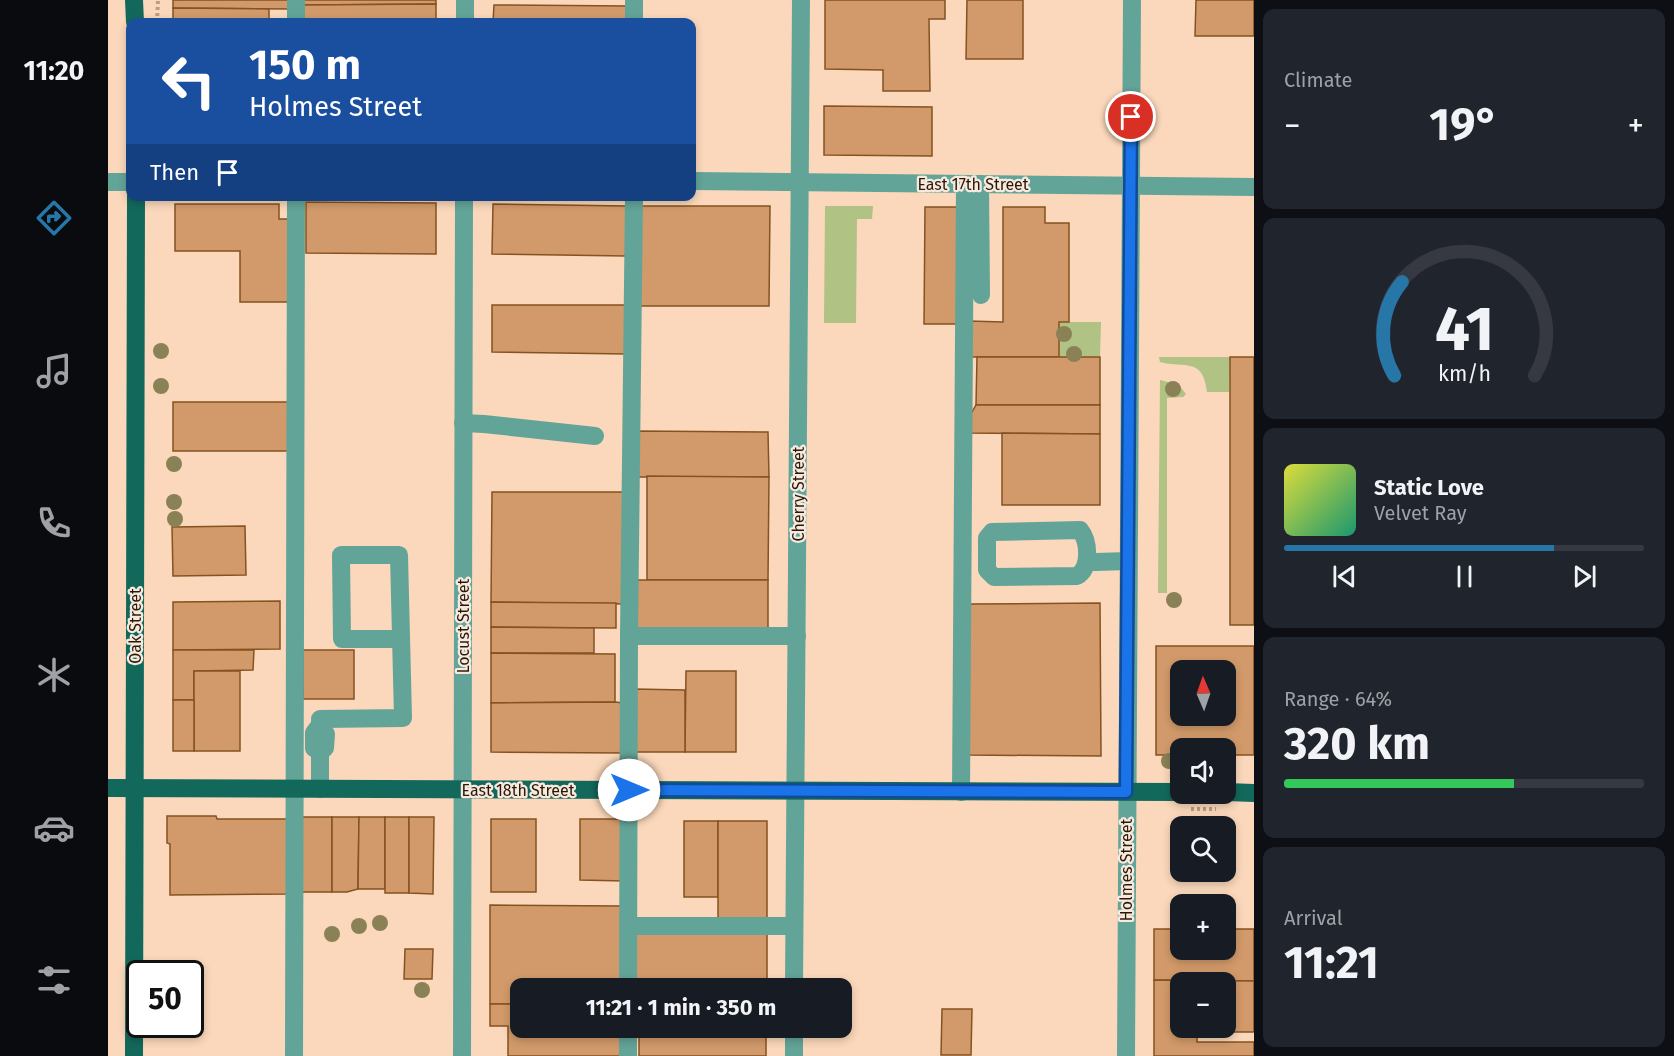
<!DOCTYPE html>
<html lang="en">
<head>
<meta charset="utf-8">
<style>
	:root { --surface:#171b24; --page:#20242c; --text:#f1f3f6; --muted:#9ea1a6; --line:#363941; --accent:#2776a8 }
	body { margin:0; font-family:"Fira Sans",sans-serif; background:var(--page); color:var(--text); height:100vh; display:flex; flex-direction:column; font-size:22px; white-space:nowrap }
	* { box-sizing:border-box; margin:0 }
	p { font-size:20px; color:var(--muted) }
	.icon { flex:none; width:33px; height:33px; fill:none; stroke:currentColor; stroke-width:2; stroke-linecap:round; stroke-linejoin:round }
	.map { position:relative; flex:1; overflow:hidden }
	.sheet { display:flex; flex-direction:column; gap:9px; padding:9px; background:#0d0f14; width:420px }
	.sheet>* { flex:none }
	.hud { position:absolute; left:18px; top:18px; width:570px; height:183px; border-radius:12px; box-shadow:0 3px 9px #0003; background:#1a4fa0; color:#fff; overflow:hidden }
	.needle { width:39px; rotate:358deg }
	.fabs { position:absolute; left:1062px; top:660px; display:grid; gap:12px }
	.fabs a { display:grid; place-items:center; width:66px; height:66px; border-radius:12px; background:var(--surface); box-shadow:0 3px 9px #0003; font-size:30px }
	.speed { position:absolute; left:18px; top:960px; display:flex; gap:12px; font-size:30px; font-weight:700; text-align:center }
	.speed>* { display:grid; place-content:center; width:78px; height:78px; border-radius:50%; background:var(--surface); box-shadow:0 3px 9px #0003; line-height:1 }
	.speed .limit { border:3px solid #111; border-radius:9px; background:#fff; color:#111 }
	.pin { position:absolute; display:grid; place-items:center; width:51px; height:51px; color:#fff; margin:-26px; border:3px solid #fff; border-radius:50%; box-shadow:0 2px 6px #0007 }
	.me { position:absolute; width:66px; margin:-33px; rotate:90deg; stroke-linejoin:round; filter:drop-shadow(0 0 4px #0008) }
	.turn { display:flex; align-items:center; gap:21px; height:126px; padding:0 24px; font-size:27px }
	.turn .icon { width:78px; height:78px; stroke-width:2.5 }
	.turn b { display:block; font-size:42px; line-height:51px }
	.then { display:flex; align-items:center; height:57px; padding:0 24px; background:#0003; gap:12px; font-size:22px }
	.big { font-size:45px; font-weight:700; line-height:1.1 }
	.sheet .card { flex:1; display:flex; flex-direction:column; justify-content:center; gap:9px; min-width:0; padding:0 21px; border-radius:12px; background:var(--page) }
	.sheet .dial { align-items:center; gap:0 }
	.dial svg { height:156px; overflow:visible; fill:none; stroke:var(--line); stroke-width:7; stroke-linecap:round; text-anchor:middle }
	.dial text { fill:var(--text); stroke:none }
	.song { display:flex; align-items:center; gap:18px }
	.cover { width:72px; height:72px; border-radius:9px; background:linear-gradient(135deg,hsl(60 70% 55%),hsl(160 70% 35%)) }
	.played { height:6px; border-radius:3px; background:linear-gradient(90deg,var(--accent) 75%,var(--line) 75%) }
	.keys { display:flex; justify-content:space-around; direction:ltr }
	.heat { display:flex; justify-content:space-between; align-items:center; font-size:33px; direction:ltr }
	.charge { height:9px; border-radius:4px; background:linear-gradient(90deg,#34c759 64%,var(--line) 0) }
	.trip { position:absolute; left:402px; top:978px; width:342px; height:60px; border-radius:12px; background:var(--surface); box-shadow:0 3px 9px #0003; font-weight:700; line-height:60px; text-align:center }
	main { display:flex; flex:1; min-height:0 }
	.menu { display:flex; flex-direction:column; width:108px; justify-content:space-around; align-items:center; background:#090b0e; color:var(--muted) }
	.menu .icon { width:42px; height:42px }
	.menu .current { color:var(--accent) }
	.menu b { font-size:27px; color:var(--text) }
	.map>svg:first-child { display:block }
</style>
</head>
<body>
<main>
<nav class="menu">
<b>11:20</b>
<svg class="icon current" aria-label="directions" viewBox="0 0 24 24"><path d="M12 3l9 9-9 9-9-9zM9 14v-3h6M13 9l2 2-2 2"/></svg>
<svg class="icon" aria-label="music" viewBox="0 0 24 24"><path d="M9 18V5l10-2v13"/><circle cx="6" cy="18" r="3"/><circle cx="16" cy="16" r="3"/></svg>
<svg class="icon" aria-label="phone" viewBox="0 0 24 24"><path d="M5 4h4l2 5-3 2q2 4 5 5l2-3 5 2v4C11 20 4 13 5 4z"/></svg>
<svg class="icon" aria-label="climate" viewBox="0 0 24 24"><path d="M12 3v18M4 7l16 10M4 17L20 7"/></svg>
<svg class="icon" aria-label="car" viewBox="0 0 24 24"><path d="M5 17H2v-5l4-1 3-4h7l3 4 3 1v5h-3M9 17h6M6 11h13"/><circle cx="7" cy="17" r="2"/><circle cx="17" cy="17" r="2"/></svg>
<svg class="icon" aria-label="filters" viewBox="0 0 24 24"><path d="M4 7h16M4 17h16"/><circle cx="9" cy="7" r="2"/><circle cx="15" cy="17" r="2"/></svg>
</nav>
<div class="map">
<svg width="1146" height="1056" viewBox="0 0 1146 1056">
	<rect width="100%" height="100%" fill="#fbd8bb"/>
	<!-- green -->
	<g fill="#b0c284">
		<polygon points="717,206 765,206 764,219 749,219 748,323 716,323"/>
		<polygon points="951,322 993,322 992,357 951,357"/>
		<path d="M 1051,357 L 1122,357 L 1121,392 L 1099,392 C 1095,356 1076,369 1052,362 Z"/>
		<polygon points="1052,380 1071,385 1078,394 1075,397 1059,398 1059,593 1050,593"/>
	</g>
	<!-- building -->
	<g fill="#d29a6a" stroke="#855221" stroke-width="1.5" fill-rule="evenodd">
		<polygon points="65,0 183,0 183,9 65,8"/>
		<polygon points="195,0 328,0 328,4 195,5"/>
		<polygon points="717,0 837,0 837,19 821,19 822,91 775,91 775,70 717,69"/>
		<polygon points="859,0 915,0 915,59 858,59"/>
		<polygon points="1088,0 1146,0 1146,36 1087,36"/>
		<polygon points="328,4 328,22 196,22 195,5"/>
		<polygon points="386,5 520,6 519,22 385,22"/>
		<polygon points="65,8 161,9 161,22 65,22"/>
		<polygon points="716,106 824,107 824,156 716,155"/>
		<polygon points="198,202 328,203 328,254 198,253"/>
		<polygon points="67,204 171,204 171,219 180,219 180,302 132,302 132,251 67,251"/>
		<polygon points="385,204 519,206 518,256 384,254"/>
		<polygon points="531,206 662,206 661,306 529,306"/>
		<polygon points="817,207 851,207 850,324 816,324"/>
		<polygon points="895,207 937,207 937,223 961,223 961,322 951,322 951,357 860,357 861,321 895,322"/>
		<polygon points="384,305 518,305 518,354 384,352"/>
		<polygon points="869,357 992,357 992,405 868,405"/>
		<rect x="1122" y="357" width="24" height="268"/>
		<polygon points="65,402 182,402 181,451 65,451"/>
		<polygon points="868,405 992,405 992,434 860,433 860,419"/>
		<polygon points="528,431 660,432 661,477 528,477"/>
		<polygon points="894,433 992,434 992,505 894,505"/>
		<polygon points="539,476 661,477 660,580 539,580"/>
		<polygon points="384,492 516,492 516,604 383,602"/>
		<polygon points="137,526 138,575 65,576 64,527"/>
		<polygon points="527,580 660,580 660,628 526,629"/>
		<polygon points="172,601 172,649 65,650 65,602"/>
		<polygon points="383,602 508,603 508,628 383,627"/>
		<polygon points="992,603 993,756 860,755 861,604"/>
		<polygon points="383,627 486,628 486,653 383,653"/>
		<path d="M 1048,646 L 1146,646 L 1146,755 L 1118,755 L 1118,748 L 1072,748 L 1072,755 L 1048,755 ZM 1072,670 L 1118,670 L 1118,716 L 1072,716 Z"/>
		<polygon points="65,650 146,650 145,670 86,671 86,700 65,700"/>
		<rect x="195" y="650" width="51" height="49"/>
		<polygon points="383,653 507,654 507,702 383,703"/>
		<rect x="86" y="671" width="46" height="80"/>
		<polygon points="578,671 628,671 628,752 577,752"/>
		<polygon points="526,689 577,690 577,752 525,752"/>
		<rect x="65" y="700" width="21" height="51"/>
		<polygon points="507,702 515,703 514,753 383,752 383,703"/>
		<polygon points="59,816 108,816 109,819 182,819 182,894 62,895 62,844 59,843"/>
		<rect x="193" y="817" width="31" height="75"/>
		<polygon points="224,817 251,817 250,889 239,892 224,892"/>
		<polygon points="251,817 277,817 277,889 250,889"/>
		<rect x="277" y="817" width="24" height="76"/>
		<polygon points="301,817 326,817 325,894 301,893"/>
		<rect x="383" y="819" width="45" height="73"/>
		<polygon points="472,819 516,819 516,881 472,880"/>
		<rect x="576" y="821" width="34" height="76"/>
		<polygon points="610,821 659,821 659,922 610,923"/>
		<polygon points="382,905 515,906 515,988 412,988 412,1004 382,1004"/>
		<polygon points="525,929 659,930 659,988 525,988"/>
		<polygon points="1046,929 1072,929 1072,950 1118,950 1118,929 1146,929 1146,981 1046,980"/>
		<polygon points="297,949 325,949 324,979 296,979"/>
		<path d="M 1046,980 L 1146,981 L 1146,1032 L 1089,1032 L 1089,1042 L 1146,1042 L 1146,1056 L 1046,1056 ZM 1072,982 L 1118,982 L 1118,1028 L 1072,1028 Z"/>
		<polygon points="382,1004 412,1004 412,1028 516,1028 516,1056 400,1056 400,1026 382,1026"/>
		<polygon points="834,1009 864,1009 863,1055 833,1055"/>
		<polygon points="528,1028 658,1028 658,1035 531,1034"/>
		<polygon points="531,1034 658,1035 658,1056 531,1056"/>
	</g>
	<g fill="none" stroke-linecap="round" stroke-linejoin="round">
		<!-- path -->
		<g stroke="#bb9c82" stroke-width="4" stroke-dasharray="3 3" stroke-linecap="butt">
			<polyline points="49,22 50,0"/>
			<polyline points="1083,809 1108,809"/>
		</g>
		<!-- minor -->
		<g stroke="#63a498" stroke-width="18">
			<polyline points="526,0 526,22"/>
			<polyline points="188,22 188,0"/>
			<polyline points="357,22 357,0"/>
			<polyline points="584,181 1146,187"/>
			<polyline points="0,182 22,182"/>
			<polyline points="872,184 873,295"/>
			<polyline points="355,423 376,424 487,436"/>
			<path d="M 972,530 C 981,541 983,568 969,576 L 886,577 L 879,570 L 879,538 L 884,532 Z"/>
			<polyline points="979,561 988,562 1020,561"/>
			<polyline points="521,636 689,636"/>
			<polyline points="212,725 212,719 295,718 291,555 233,555 234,639 293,639"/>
			<polyline points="212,752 206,748 206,733 212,725 218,734 217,748 212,752 212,789"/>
			<polyline points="853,792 857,184"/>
			<polyline points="520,926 686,926"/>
			<polyline points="520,988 521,636 526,196"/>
			<polyline points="686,988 693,0"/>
			<polyline points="186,1056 188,196"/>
			<polyline points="354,1056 356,196"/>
			<polyline points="520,1056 520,1028"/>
			<polyline points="686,1056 686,1028"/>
			<polyline points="1018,1056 1024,0"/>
		</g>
		<!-- major -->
		<g stroke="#13685c" stroke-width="18">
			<polyline points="26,0 27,22"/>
			<polyline points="0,788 1072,792"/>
			<polyline points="1118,792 1146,793"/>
			<polyline points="26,1056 28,196"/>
		</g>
	</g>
	<!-- trees -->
	<g fill="#8a8156">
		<circle cx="956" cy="334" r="8"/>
		<circle cx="53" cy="351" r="8"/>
		<circle cx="966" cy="354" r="8"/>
		<circle cx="53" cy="386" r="8"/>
		<circle cx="1065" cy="389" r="8"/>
		<circle cx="66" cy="464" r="8"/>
		<circle cx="66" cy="502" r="8"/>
		<circle cx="67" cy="519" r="8"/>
		<circle cx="1066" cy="600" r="8"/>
		<circle cx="1061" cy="761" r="8"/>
		<circle cx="272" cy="923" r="8"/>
		<circle cx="251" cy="926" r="8"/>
		<circle cx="224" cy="934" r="8"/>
		<circle cx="314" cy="990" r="8"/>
	</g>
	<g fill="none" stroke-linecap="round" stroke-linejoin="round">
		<!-- route casing -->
		<g stroke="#114b97" stroke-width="15">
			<polyline id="route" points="521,790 1018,792 1023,117"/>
		</g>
		<!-- route -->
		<use href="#route" stroke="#1a73e8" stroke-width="10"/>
	</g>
	<g text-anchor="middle" stroke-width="4.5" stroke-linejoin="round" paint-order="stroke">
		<!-- street labels -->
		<g font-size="16" fill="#2c1704" stroke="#f6eae0">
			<text x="865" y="190">East 17th Street</text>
			<text transform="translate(690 494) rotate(-90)" y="6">Cherry Street</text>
			<text transform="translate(27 626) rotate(-90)" y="6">Oak Street</text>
			<text transform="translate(355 626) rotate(-90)" y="6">Locust Street</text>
			<text x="410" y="796">East 18th Street</text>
			<text transform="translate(1018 870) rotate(-90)" y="6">Holmes Street</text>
		</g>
	</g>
</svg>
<div class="fabs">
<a><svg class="needle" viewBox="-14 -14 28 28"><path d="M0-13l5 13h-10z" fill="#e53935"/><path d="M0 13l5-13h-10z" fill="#9ea1a6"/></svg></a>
<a><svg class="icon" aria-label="sound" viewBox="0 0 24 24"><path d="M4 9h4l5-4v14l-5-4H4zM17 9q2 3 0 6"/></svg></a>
<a><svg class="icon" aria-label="search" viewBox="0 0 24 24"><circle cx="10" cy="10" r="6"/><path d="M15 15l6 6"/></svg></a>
<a>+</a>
<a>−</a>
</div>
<div class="speed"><div class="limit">50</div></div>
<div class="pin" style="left:1023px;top:117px;background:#d93025"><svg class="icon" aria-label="arrive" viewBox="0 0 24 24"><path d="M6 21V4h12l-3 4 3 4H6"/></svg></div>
<svg class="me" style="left:521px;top:790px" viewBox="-20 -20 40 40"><circle r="19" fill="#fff"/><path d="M0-13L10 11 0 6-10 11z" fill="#1a73e8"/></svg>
<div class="trip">11:21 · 1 min · 350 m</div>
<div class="hud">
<div class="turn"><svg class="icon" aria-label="left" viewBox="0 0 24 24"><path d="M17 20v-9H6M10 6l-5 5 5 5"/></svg><div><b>150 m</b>Holmes Street</div></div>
<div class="then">Then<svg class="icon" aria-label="arrive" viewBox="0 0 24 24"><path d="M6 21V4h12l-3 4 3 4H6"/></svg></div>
</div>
</div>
<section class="sheet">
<div class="card"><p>Climate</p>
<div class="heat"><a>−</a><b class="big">19°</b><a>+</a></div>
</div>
<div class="card dial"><svg viewBox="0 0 100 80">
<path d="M14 69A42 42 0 1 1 86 69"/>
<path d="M14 69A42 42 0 0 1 18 21" stroke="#2776a8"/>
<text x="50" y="56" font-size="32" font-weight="700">41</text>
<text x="50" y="72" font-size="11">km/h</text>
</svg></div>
<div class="card">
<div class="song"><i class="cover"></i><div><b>Static Love</b><p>Velvet Ray</p></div></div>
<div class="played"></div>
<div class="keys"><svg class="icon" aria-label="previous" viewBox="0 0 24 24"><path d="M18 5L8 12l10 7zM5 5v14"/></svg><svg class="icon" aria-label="pause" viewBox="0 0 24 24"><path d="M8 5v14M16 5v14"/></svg><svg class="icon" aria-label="next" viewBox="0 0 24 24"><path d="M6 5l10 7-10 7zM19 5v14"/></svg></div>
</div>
<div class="card"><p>Range · 64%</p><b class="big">320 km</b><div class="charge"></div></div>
<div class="card"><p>Arrival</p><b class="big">11:21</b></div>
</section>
</main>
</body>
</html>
